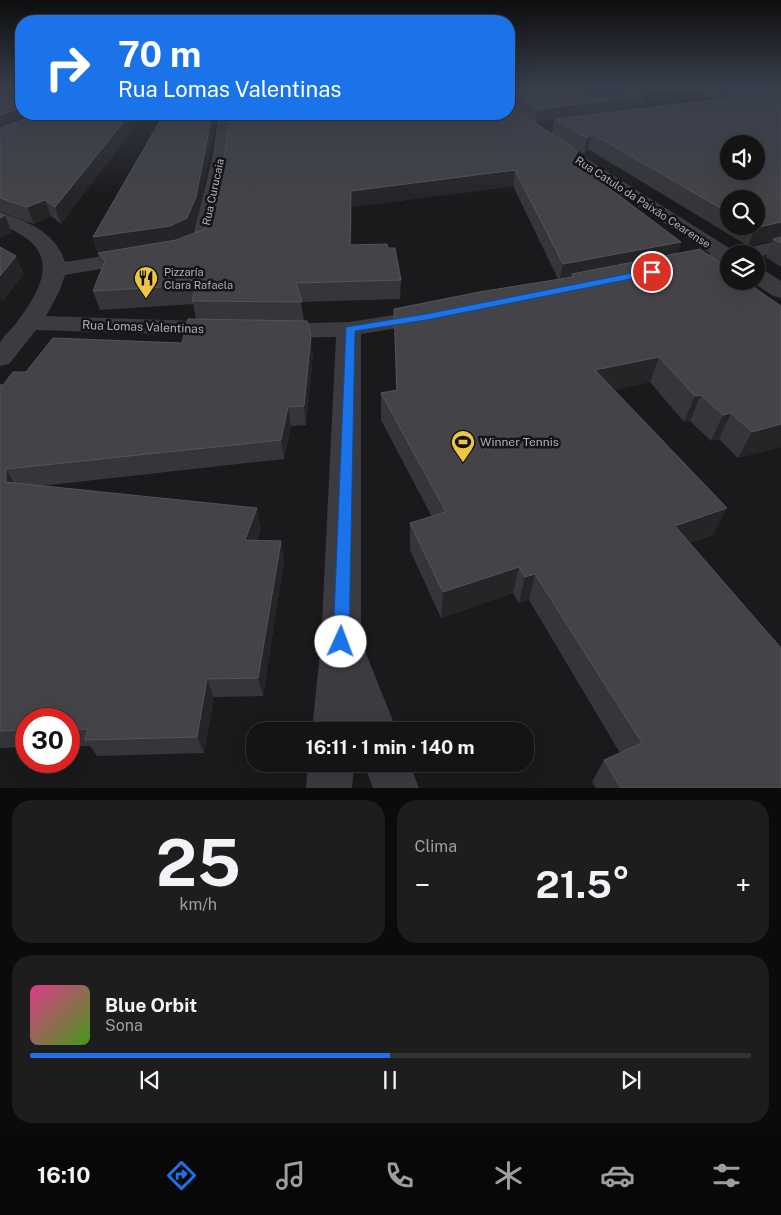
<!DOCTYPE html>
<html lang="pt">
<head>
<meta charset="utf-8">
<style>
	:root { --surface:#141415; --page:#1d1d1e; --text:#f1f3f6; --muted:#9d9ea0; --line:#333334; --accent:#1a73e8 }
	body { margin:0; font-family:"Public Sans",sans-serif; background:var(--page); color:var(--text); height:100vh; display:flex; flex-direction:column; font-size:19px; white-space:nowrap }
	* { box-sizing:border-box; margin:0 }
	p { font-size:16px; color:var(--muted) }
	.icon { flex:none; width:28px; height:28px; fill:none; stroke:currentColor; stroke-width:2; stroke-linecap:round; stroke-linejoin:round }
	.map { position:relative; height:788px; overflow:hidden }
	.side { display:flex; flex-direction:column; gap:12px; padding:12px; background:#0b0b0c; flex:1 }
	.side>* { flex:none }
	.guide { position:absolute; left:15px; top:15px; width:500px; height:105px; border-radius:20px; box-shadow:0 5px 20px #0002,0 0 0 1px var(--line); background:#1a73e8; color:#fff; overflow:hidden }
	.tools { position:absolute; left:720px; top:135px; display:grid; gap:10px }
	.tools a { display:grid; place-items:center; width:45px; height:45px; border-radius:50%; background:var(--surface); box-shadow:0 5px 20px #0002,0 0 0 1px var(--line); font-size:25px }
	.speed { position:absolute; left:15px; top:708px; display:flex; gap:10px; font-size:25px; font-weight:700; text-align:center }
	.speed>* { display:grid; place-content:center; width:65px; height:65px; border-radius:50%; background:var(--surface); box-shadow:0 5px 20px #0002,0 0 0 1px var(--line); line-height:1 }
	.speed .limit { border:8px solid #d22; background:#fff; color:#111 }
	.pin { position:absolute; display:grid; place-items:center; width:42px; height:42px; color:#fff; margin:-21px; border:2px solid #fff; border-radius:50%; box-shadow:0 1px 5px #0007 }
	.me { position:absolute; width:55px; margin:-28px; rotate:2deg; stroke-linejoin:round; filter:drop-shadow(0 0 4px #0008) }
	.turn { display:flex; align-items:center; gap:18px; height:105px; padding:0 20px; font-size:22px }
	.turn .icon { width:65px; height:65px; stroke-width:2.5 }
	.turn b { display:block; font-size:35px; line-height:42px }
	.big { font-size:38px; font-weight:700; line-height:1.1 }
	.side .card { flex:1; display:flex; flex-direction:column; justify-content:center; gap:8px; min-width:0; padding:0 18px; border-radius:20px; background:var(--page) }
	.side .dial { align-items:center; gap:0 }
	.dial b { font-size:65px; line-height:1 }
	.song { display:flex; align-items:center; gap:15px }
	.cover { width:60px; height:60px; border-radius:8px; background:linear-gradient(135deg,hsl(330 70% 55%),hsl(100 70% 35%)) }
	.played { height:5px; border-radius:2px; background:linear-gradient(90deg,var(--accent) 50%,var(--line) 50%) }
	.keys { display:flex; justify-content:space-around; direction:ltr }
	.heat { display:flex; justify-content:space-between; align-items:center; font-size:28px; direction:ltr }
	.side .tiles { flex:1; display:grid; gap:12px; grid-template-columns:1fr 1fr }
	.card:last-child { grid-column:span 2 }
	.trip { position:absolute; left:246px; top:722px; width:288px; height:50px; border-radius:20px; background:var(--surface); box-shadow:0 5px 20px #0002,0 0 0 1px var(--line); font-weight:700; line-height:50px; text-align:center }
	.menu { display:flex; height:80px; justify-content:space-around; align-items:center; background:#080808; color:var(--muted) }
	.menu .icon { width:35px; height:35px }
	.menu .selected { color:var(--accent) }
	.menu b { font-size:22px; color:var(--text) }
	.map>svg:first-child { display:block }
</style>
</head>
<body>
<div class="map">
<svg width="781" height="788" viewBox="0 0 781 788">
	<rect width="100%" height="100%" fill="#1a1a1c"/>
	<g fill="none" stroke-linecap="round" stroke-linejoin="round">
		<!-- minor -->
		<g fill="#3b3b41" fill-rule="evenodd">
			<polygon points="621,88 634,88 646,102 639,106 605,108 603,105 605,102 629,99"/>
			<polygon points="509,110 734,251 781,240 781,252 756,257 756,254 729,254 729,263 677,273 669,272 666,267 669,262 711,254 503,117 501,114 509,114"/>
			<path d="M 219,114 L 233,114 C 230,138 221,234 205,248 C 197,254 181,257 172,254 L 169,250 C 175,241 187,244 193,235 L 212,159 Z"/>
			<path d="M 0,213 C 27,220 56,233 65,262 L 137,251 L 144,253 L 147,257 L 144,261 L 137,263 L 65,275 L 59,292 L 46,316 L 223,322 L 232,324 L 235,329 L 232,334 L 223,336 L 36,330 L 9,364 L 0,366 C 0,360 0,349 0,343 C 3,336 13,328 17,322 C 49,280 59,246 0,225 Z"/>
			<polygon points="756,269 764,270 781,281 781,298 773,296 751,281 756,281"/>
			<polygon points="432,309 440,311 444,316 440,321 361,334 361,641 397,731 312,731 321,642 336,337 273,338 264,336 261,331 264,326 273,324 349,322"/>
			<polygon points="308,764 354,764 352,788 306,788"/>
			<polygon points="364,764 410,764 419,788 373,788"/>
		</g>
	</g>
	<!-- wall -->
	<g fill="#36363a" fill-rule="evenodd">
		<polygon points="0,88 21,114 144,114 61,224 51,216 34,224 0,212"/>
		<path d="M 509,88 L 538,94 L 531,91 L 531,88 L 628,88 L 626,97 L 641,109 L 728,98 L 713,100 L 702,88 L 781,88 L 781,267 L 766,257 L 772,241 L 748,246 L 588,149 L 584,154 L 573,147 L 578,151 L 576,163 L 677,253 L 781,306 L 781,447 L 738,458 L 719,439 L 711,441 L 690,421 L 684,422 L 650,382 L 614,390 L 713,535 L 689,543 L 781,788 L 596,788 L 592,782 L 604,760 L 620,753 L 529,600 L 519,603 L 513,593 L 441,618 L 410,550 L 410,523 L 432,517 L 381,420 L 381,393 L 396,390 L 394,309 L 558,279 L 513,186 L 352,207 L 351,245 L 388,248 L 401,280 L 400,299 L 301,302 L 304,321 L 313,354 L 306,425 L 291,426 L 284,459 L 41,486 L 261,527 L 257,540 L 281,541 L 284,560 L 263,696 L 214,697 L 204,753 L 97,756 L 90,746 L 69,746 L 69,719 L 26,719 L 26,747 L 0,748 L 0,385 L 3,385 L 26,372 L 182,343 L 196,319 L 193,304 L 100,310 L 93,291 L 102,267 L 93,237 L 162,116 L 159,114 L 217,114 L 199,213 L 191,235 L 205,229 ZM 530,119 L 536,123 L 554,121 L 552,134 ZM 729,199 L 756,226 L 729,226 Z"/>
	</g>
	<!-- shaded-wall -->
	<g fill="#252528">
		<polygon points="586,88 628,88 626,98 583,102"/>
		<polygon points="717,88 781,88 728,97 728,98 713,100"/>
		<polygon points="511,95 509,108 509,109 509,98"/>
		<polygon points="644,96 641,109 555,119 554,121 536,123 538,109"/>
		<polygon points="21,108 21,114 48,114 0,131 0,115"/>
		<polygon points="130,114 144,114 61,224 55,207"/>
		<polygon points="212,114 217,114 199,213 191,236 174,243 98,253 98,255 93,237"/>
		<polygon points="591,133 588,149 584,154 587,138"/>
		<polygon points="578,151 576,166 572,160"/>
		<polygon points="515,170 513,186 352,207 350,263 350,245 351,191"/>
		<polygon points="45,200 51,216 34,224 27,207"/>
		<polygon points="5,215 12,233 0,238 0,218"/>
		<polygon points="781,222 781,239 773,239 772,241 748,246 755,228"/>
		<polygon points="681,242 675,259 572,274 570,280 559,282 563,264"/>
		<polygon points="16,256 24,274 4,300 0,300 0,276"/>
		<polygon points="311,335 313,354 306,425 304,406"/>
		<polygon points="659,357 650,382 588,396 595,370"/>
		<polygon points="701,395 690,421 684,422 695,396"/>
		<polygon points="288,407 291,426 284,459 281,440"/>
		<polygon points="731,413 719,439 711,441 723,415"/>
		<polygon points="781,424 781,447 738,458 752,432"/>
		<polygon points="6,469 17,488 6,482"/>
		<polygon points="257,508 261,527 250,559 245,540"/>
		<polygon points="727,508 713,535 663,553 675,526"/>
		<polygon points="281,541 284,560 263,696 258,678"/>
		<polygon points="519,567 513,593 441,618 443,592"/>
		<polygon points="535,574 529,600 519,603 525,577"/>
		<polygon points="207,679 214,697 204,753 197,737"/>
	</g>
	<!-- building -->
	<g fill="#434348" stroke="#53545a" fill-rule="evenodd">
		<polygon points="0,88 21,88 21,108 0,115"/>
		<polygon points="509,88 524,88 530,92 562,99 644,96 538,109 511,95 509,98"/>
		<path d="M 781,88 L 781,222 L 755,228 L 752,226 L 756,226 L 756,199 L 729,199 L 729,213 L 591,133 L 587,138 L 555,119 L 730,98 L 728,97 ZM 729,144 L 756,144 L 756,171 L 729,171 Z"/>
		<polygon points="509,106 578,151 572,160 681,242 563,264 515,170 351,191 350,245 387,244 388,248 395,248 401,280 296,283 302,302 192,301 196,285 93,291 105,261 98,253 176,240 205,229 218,198 231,114 509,114"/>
		<polygon points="40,114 130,114 55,207 45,200 27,207 0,198 0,128"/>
		<polygon points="164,114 212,114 196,197 187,218 170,226 93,237"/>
		<polygon points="0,213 5,215 0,218"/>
		<polygon points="781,237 781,243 773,239"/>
		<polygon points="0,247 16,256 0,276"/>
		<polygon points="700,249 729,269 729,281 745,281 781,306 781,424 752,432 731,413 723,415 701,395 695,396 659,357 595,370 727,508 675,526 781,648 781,788 621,788 604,760 642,743 535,574 525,577 519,567 443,592 410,523 446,512 381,393 397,390 394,309 479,292 573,277 572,274"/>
		<polygon points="188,319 307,321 311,335 304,406 288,407 281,440 6,469 6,482 257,508 245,540 281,541 258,678 207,679 197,737 85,740 88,729 69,730 69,719 26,719 26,730 0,731 0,385 3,385 13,372 26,372 53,338 182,343"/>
	</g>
	<!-- sky -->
	<linearGradient id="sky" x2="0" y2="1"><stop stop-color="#0e0e0f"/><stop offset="0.44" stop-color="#383e4b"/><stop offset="1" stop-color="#383e4b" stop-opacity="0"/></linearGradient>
	<rect width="781" height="198" fill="url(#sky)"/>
	<!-- route -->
	<polygon fill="#1a73e8" stroke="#114b97" points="652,269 656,272 655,274 426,320 355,331 349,642 347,647 341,649 335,647 333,642 346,327 426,314"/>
	<!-- icons -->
	<defs>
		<g id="restaurant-pin" transform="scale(1.25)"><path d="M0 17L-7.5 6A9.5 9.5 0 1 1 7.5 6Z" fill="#ecc642" stroke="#151517"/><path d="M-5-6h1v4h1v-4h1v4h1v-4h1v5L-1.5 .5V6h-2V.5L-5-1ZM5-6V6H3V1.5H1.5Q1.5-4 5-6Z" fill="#111"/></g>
		<g id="stadium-pin" transform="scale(1.25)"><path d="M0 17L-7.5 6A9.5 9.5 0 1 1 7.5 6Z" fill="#ecc642" stroke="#151517"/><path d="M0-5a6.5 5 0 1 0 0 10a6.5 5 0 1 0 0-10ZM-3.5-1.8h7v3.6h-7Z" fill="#111"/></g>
	</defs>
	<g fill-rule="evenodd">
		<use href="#restaurant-pin" x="146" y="278"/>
		<use href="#stadium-pin" x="463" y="442"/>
	</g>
	<g text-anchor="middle" stroke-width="5" stroke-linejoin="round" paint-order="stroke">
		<!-- far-street labels -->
		<g font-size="11" fill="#adb0bb" stroke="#151517">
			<text transform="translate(213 192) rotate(-78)" y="4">Rua Curucaia</text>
			<text transform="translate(643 202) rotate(33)" y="4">Rua Catulo da Paixão Cearense</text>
		</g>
		<!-- far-poi labels -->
		<g font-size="11" fill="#adb0bb" stroke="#151517" text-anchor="start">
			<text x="164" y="276">Pizzaría<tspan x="164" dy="13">Clara Rafaela</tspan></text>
		</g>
		<!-- street labels -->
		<g font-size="12" fill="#adb0bb" stroke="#151517">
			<text transform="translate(143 327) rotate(2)" y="4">Rua Lomas Valentinas</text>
		</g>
		<!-- poi labels -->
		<g font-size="12" fill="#adb0bb" stroke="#151517" text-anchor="start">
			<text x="480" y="446">Winner Tennis</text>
		</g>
	</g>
</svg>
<div class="tools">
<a><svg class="icon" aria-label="sound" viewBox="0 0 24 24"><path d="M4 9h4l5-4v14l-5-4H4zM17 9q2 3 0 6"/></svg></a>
<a><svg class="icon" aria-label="search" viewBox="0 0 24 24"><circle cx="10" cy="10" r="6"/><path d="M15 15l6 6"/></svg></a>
<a><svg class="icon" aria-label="layers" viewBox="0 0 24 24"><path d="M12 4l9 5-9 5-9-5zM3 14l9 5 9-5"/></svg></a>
</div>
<div class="speed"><div class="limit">30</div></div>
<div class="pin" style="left:652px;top:272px;background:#d93025"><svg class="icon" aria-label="arrive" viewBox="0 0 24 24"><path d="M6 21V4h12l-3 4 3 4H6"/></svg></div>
<svg class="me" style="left:341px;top:642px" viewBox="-20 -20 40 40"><circle r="19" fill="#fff"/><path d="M0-13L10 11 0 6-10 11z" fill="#1a73e8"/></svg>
<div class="trip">16:11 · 1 min · 140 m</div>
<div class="guide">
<div class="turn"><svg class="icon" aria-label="right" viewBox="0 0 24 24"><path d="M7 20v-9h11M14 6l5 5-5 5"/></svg><div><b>70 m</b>Rua Lomas Valentinas</div></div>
</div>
</div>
<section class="side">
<div class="tiles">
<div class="card dial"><b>25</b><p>km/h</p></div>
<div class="card"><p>Clima</p>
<div class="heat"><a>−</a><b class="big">21.5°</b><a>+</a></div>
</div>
<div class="card">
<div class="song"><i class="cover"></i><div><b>Blue Orbit</b><p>Sona</p></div></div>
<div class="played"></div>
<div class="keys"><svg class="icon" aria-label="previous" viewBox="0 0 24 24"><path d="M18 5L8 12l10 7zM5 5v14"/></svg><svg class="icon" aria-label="pause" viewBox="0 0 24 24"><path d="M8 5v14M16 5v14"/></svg><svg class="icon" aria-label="next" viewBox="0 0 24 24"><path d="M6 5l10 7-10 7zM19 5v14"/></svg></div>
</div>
</div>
</section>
<nav class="menu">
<b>16:10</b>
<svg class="icon selected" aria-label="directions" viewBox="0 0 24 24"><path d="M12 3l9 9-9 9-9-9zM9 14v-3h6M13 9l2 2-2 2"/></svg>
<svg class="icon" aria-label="music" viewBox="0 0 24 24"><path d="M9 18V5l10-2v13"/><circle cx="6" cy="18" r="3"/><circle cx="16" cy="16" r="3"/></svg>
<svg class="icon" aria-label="phone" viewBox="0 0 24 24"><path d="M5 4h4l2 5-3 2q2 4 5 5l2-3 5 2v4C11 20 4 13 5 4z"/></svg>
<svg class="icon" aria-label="climate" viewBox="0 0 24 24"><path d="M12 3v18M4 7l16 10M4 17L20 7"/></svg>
<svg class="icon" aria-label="car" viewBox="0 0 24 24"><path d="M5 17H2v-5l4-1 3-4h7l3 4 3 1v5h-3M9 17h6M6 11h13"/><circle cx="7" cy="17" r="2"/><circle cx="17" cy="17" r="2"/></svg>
<svg class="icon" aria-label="filters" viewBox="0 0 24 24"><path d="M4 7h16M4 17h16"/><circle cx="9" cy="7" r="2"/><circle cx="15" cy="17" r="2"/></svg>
</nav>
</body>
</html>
